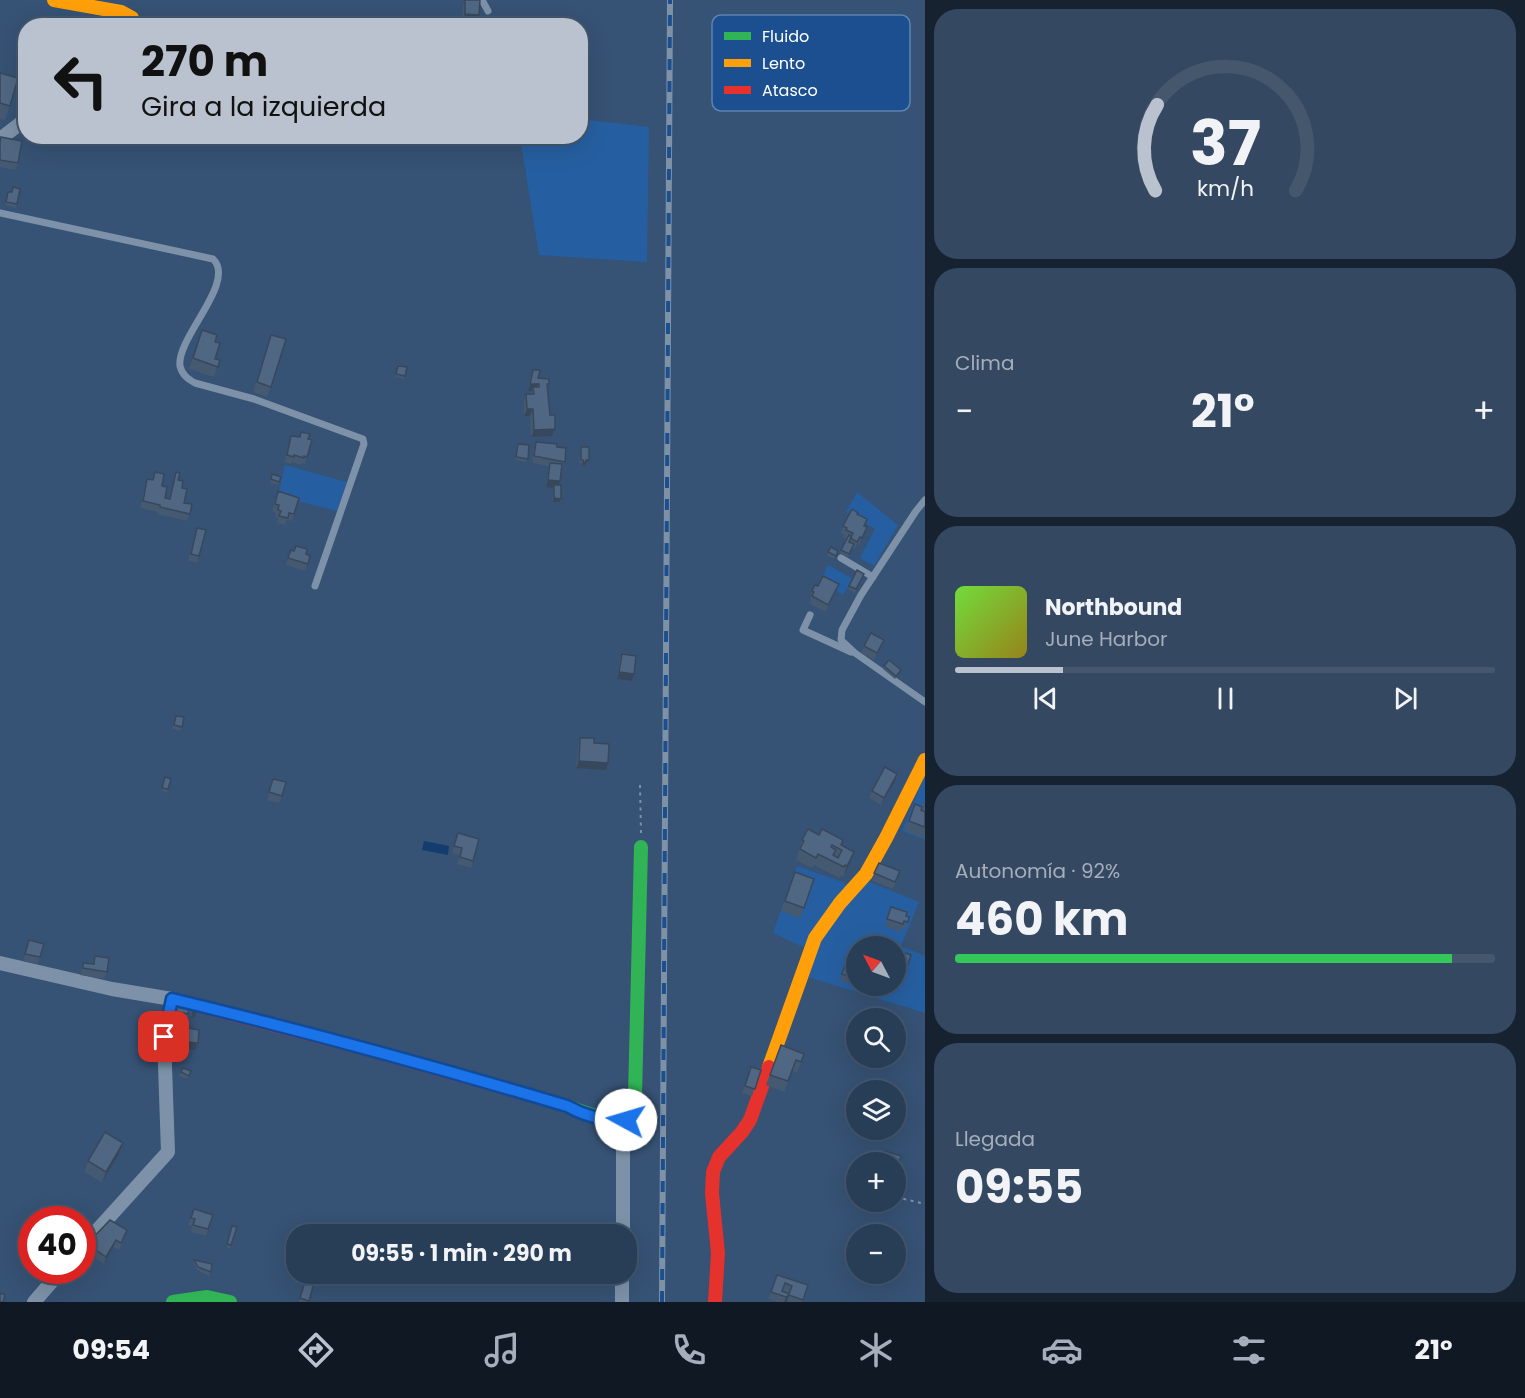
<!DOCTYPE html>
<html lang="es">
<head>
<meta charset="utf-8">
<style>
	:root { --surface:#283e57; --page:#344961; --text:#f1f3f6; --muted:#a5aeba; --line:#44576d; --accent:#b9c2ce }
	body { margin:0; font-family:Poppins,sans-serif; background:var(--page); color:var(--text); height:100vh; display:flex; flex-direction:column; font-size:22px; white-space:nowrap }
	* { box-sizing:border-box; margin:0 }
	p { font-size:20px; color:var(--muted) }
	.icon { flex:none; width:33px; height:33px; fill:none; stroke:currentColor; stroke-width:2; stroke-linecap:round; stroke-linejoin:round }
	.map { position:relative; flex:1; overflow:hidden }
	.panel { display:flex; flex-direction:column; gap:9px; padding:9px; background:#162230; width:600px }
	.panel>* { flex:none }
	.hud { position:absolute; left:18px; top:18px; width:570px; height:126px; border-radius:24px; box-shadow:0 6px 24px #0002,0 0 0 2px var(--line); background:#b9c2ce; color:#111; overflow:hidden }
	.needle { width:39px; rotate:311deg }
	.tools { position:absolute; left:846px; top:936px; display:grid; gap:12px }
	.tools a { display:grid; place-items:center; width:60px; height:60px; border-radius:50%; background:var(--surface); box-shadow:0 6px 24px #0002,0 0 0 2px var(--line); font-size:30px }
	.speed { position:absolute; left:18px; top:1206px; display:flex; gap:12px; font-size:30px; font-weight:700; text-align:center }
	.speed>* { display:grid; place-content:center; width:78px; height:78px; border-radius:50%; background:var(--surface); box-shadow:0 6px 24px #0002,0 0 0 2px var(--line); line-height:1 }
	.speed .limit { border:9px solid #d22; background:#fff; color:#111 }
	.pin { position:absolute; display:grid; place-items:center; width:51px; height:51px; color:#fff; margin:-26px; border-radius:12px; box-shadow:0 3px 9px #0006 }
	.me { position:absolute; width:66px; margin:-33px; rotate:276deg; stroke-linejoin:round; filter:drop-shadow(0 0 4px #0008) }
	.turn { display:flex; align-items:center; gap:21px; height:126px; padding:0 24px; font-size:27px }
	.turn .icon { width:78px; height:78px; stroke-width:2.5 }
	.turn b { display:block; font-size:42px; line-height:51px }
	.big { font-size:45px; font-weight:700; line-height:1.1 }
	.panel .card { flex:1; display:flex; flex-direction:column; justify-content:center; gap:9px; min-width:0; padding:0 21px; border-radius:24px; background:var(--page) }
	.panel .dial { align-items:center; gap:0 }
	.dial svg { height:156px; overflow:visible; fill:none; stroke:var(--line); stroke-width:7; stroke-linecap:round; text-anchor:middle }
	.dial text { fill:var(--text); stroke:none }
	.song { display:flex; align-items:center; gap:18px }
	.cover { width:72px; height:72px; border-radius:9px; background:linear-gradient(135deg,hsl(100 70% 55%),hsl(50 70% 35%)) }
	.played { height:6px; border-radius:3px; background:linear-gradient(90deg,var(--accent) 20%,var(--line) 20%) }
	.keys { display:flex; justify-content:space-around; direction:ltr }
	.heat { display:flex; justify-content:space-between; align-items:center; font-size:33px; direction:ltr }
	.charge { height:9px; border-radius:4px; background:linear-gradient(90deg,#34c759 92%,var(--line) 0) }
	.trip { position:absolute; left:286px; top:1224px; width:351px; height:60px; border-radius:24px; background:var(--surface); box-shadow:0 6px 24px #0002,0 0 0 2px var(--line); font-weight:700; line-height:60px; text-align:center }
	.menu { display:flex; height:96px; justify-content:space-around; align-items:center; background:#101923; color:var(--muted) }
	.menu .icon { width:42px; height:42px }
	.menu .active { color:var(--accent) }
	.menu b { font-size:27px; color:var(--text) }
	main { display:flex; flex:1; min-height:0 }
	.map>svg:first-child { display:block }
</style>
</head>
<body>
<main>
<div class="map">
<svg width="925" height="1302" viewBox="0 0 925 1302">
	<rect width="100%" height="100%" fill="#365274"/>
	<!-- green -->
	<g fill="#265fa1" fill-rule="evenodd">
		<polygon points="581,119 649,127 647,262 539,255 520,137 580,136"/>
		<polygon points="285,465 347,482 337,511 278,496"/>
		<polygon points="857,492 898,525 874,566 860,558 875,529 846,512"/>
		<polygon points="828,565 853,579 843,595 820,581"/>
		<polygon points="925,775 925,840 902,831"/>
		<path d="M 797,866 L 851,885 L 855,876 L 919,902 L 901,946 L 925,956 L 925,1013 L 808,977 L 816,953 L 773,933 ZM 856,946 L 896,946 L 896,986 L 856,986 Z"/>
	</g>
	<!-- water -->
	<polygon fill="#153c6e" points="424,841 449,846 448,855 422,850"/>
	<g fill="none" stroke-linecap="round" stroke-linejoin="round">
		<!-- path -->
		<g stroke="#7d92a8" stroke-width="2" stroke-dasharray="3 4.5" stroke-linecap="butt">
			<polyline points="640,785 641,833"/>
			<polyline points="896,1197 925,1204"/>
		</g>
		<!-- lane -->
		<g stroke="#7d92a8" stroke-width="7">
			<polyline points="482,0 488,11"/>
			<path d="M 0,213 L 213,259 C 237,282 176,338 180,366 C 182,375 188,379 195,383 L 254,399 L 363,439 L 364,444 L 315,586"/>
			<polyline points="925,500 916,511 861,595 842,630 841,640 855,653 925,702"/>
			<polyline points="841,558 873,577"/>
			<polyline points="810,615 803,630 851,652"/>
		</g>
		<!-- street -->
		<g stroke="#7d92a8" stroke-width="14">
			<polyline points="0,139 26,119"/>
			<polyline points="0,963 112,989 172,999 164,1037 168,1152 82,1247"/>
			<polyline points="623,1234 623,1136 626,1120"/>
			<polyline points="34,1302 62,1270"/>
			<polyline points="622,1302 622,1274"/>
		</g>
		<!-- fast -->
		<g stroke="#30b455" stroke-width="14">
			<path d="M 554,1102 C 580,1110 597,1120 626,1120 L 635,1097 L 641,847"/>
			<polyline points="173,1302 207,1297 230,1302"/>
		</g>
		<!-- slow -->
		<g stroke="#ff9f0a" stroke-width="14">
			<polyline points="54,0 121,12 132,18 134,26"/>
			<polyline points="769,1067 815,938 840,903 866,874 886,838 925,760"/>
		</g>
		<!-- jam -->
		<g stroke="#e5322d" stroke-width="14">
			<polyline points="172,999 370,1050 554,1102"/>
			<polyline points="715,1302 718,1253 712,1193 713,1172 719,1157 742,1132 750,1120 769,1067"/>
		</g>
		<!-- rail casing -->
		<g stroke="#7e92a7" stroke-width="6">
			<polyline id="rail" points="662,1302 670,0"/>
		</g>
		<!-- rail -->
		<use href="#rail" stroke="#1b4f8f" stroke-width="4" stroke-dasharray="11" stroke-linecap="butt"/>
	</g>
	<!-- wall -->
	<g fill="#455971">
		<polygon points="465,0 480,0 476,22 462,21 463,5"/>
		<polygon points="0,73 10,106 5,120 0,119"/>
		<polygon points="33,136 63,136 60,146 32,141"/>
		<polygon points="0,140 18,163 15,170 0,167"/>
		<polygon points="13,187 17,204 15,208 5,205 8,192 11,192"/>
		<polygon points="202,330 215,342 215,359 220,360 214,377 189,369"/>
		<polygon points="271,335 271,387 267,397 253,392"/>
		<polygon points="398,366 405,376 404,379 395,377"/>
		<polygon points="533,370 538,378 547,388 552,436 531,437 530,416 524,416 524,401 526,394 531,394 532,391 528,391 530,377"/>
		<polygon points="301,432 308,439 307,457 305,464 302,463 301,465 292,462 291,464 284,462 291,436 299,437"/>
		<polygon points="536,442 557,447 565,462 562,469 559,485 561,499 559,502 552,502 553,488 546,487 549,466 532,463 533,449"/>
		<polygon points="518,444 528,459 526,462 515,460"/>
		<polygon points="581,447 589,460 585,466 582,465 582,463 579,463 580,450"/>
		<polygon points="155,472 162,486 165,498 169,499 176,472 182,488 184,503 190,514 187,521 157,514 158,512 140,508 145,486 147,479 152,480"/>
		<polygon points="281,477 278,485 270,483 271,478"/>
		<polygon points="278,491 294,514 292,521 287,520 285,525 277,523 278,518 275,517 276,513 272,511"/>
		<polygon points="858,514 865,526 867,527 859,545 857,544 855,549 853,548 848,557 840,553 847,539 843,537 844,535 841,533 843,526"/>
		<polygon points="197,528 199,556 197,563 188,561"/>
		<polygon points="831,547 838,551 834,559 827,556"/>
		<polygon points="291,550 310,556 305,571 286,565"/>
		<polygon points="863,577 855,593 848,589 849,586"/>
		<polygon points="839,584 826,612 810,604 811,599 810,598 812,591 818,586"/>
		<polygon points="884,640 881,647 874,660 861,653 864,646"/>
		<polygon points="622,654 634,674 632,681 617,679 619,661"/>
		<polygon points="884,666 899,674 895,679 883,669"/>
		<polygon points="176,716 182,727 180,731 172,729"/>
		<polygon points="580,738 594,743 606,770 576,768 578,745"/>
		<polygon points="897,774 895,781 881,805 869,798 872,791"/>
		<polygon points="165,777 168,789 167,793 161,791"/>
		<polygon points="273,779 282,796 279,803 267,800"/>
		<polygon points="925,799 925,839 905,831 909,821 921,810"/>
		<polygon points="458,833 473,861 471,868 457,864 460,855 452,853"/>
		<polygon points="819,835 843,840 841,846 850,863 843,877 841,875 840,878 814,865 812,868 796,860 802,840"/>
		<polygon points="879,863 900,871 893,889 872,881"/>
		<polygon points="795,872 814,879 800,918 781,911"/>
		<polygon points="891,907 909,917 905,929 902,928 900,932 885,926"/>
		<polygon points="29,940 40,957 38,964 23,961"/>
		<polygon points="902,952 911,955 905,970 897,967"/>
		<polygon points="95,956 107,972 104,979 80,975 83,963 92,964"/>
		<polygon points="848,956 856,959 856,986 870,986 868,990 840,981"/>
		<polygon points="178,999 190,1001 197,1010 195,1017 190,1019 192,1013 189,1012 186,1021 172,1018"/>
		<polygon points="151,1018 159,1041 156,1048 144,1046 148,1025"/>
		<polygon points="188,1028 198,1043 195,1050 184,1049 185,1035"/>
		<polygon points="781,1045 804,1054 797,1073 792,1071 784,1092 766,1085"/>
		<polygon points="751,1067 761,1070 752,1096 742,1093"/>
		<polygon points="183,1068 191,1071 188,1079 179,1076"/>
		<polygon points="123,1143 119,1154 102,1182 84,1172 88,1161"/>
		<polygon points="194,1209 213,1215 206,1236 191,1232 192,1226 188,1225"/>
		<polygon points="232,1226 237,1227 230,1249 226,1247"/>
		<polygon points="125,1237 119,1250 113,1247 104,1264 85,1251 87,1244"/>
		<polygon points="194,1260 211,1272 209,1276 197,1270 193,1263"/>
		<polygon points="777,1275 808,1285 802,1302 777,1302 768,1299"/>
		<polygon points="315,1279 308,1302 299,1302 305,1282 307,1283"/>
	</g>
	<!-- shaded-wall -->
	<g fill="#38485c">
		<polygon points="465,14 479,15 476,22 462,21"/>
		<polygon points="530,384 539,384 536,391 533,387 532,391 528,391"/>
		<polygon points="527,409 533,409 530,416 524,416"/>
		<polygon points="555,429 552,436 531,437 534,430"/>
		<polygon points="586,460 589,460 587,463 586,463 585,466 582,465 583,462"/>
		<polygon points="548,480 560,481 558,488 554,485 553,488 546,487"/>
		<polygon points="554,498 561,499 559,502 552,502"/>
		<polygon points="884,640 881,647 874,660 877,653"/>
		<polygon points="619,672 634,674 632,681 617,679"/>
		<polygon points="579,761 608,763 606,770 576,768"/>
		<polygon points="897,774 895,781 881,805 884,798"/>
		<polygon points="854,852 850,863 843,877 847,866"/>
		<polygon points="197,1010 195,1017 190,1019 193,1012"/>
		<polygon points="186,1042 198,1043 195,1050 184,1049"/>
		<polygon points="123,1143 119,1154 102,1182 106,1172"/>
		<polygon points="116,1240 113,1247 104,1264 106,1257"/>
		<polygon points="789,1295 787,1302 784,1302 786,1297"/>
	</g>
	<!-- building -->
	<g fill="#506783" stroke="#38485c" stroke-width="1.5" fill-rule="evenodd">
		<polygon points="465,0 480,0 479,15 465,14"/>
		<polygon points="0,73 18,78 10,106 0,103"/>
		<polygon points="51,136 63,136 63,139"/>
		<polygon points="1,137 22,141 18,163 0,160 0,142"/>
		<polygon points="13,187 20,189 17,204 6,202 8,192 12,192"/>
		<polygon points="202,330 217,335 215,342 220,343 215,359 220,360 218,367 193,358"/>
		<polygon points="271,335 286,339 271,387 257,382"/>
		<polygon points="398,366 407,367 405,376 396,374"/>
		<polygon points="533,370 540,370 538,378 549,379 549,384 547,384 550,415 555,415 555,429 534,430 533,409 527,409 526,394 534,394 533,387 539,387 539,384 530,384"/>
		<polygon points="301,432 310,434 308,439 312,440 307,457 304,456 304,458 294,455 294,457 287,455 291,436 300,437"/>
		<polygon points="536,442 557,444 557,447 566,448 565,462 534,456"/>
		<polygon points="518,444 529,445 528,459 516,457"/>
		<polygon points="581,447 589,447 589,460 586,460 586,462 583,462 583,460 581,460"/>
		<polygon points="550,463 562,464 560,481 548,480"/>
		<polygon points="155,472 164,474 162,486 167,487 165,498 170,499 176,472 180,473 178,480 183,481 182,488 187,489 184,503 192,504 190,514 160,507 160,505 143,501 147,479 153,480"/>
		<polygon points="272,474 281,477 279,482 271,479"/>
		<polygon points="554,485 561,485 561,499 554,498"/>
		<polygon points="278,491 299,498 294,514 289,513 288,518 279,516 281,511 278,510 279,505 275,504"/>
		<polygon points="852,509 858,513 857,514 867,519 864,526 867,527 862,538 860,537 857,542 851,538 853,533 846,530 847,528 843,526"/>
		<polygon points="197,528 206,530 199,556 191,554"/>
		<polygon points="849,535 851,537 849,542 854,544 849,554 841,550"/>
		<polygon points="296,546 307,549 306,554 310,556 308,564 288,558 291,550 294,551"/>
		<polygon points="831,547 838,551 836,556 828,552"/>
		<polygon points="857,570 864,574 856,589 849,586"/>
		<polygon points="823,576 839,584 828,605 812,596 814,592 812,591 815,585 818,586"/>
		<polygon points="871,633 884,640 877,653 864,646"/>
		<polygon points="622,654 636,656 634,674 619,672"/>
		<polygon points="889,660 901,670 896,676 884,666"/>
		<polygon points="176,716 184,717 182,727 174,725"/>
		<polygon points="580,738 594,738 594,743 609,744 608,763 579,761"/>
		<polygon points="885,767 897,774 884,798 872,791"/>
		<polygon points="165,777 171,779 168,789 162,788"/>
		<polygon points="273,779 286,782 282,796 269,792"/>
		<polygon points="915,804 922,807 921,810 925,812 925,827 909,821"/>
		<path d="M 808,829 L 819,835 L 822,829 L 843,840 L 841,845 L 854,852 L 847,866 L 845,865 L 844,867 L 818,854 L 816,858 L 800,849 L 804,841 L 802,840 ZM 832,845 L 842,850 L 838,858 L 833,855 L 836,850 L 831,847 Z"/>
		<polygon points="458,833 479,839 473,861 460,857 462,848 454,846"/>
		<polygon points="879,863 900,871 895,882 874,873"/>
		<polygon points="795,872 814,879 804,908 785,901"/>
		<polygon points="891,907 907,912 906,916 909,917 908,922 904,921 903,924 887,919"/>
		<polygon points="29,940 44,944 40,957 25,954"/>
		<polygon points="902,952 911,955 907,967 898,964"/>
		<polygon points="95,956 109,958 107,972 83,968 83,963 94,964"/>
		<polygon points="848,956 856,959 856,978 842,974"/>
		<polygon points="191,998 200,1000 197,1010 193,1012 194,1006 190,1005 188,1014 175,1011 178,999 190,1001"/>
		<polygon points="151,1018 163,1020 159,1041 147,1039"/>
		<polygon points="188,1028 199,1030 198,1043 186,1042"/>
		<polygon points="781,1045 804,1054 801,1062 796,1060 788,1081 770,1075"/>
		<polygon points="751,1067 761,1070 755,1089 745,1086"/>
		<polygon points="183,1068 191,1071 189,1076 181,1072"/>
		<polygon points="105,1132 123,1143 106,1172 88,1161"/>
		<polygon points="885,1151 901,1156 898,1167 896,1166 896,1162 867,1162 868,1159 882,1162"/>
		<polygon points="194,1209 213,1215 208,1229 193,1225 195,1219 191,1218"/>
		<polygon points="110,1220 127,1230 121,1243 116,1240 106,1257 87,1244"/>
		<polygon points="232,1226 237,1227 231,1245 227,1244"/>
		<polygon points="194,1260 212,1264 211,1272 198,1267"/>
		<path d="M 777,1275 L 808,1285 L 803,1300 L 789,1295 L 786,1297 L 771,1292 ZM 785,1283 L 792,1286 L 789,1294 L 782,1291 Z"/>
		<polygon points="309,1278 315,1279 309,1301 300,1298 305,1282 308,1283"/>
		<polygon points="0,1293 5,1295 3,1302 0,1302"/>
	</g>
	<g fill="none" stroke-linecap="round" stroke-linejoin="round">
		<!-- route casing -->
		<g stroke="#114b97" stroke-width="15">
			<path id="route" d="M 164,1037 L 172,999 C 305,1031 436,1067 567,1106 C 585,1116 606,1121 626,1120"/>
		</g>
		<!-- route -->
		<use href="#route" stroke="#1a73e8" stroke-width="10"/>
	</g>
	<!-- legend -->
	<rect x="712" y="15" width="198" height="96" rx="9" fill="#1b4f8f" stroke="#5f84b1" stroke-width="1.5"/>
	<rect x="724" y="32" width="27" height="8" fill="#30b455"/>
	<rect x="724" y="59" width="27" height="8" fill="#ff9f0a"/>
	<rect x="724" y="86" width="27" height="8" fill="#e5322d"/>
	<g font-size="16" fill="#fff">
		<text x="762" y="42">Fluido</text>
		<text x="762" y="69">Lento</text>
		<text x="762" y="96">Atasco</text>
	</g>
</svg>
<div class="tools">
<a><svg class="needle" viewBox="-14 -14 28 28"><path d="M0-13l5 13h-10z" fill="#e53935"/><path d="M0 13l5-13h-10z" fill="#a5aeba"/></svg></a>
<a><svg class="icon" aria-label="search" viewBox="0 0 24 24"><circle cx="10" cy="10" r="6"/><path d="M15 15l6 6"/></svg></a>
<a><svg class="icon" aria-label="layers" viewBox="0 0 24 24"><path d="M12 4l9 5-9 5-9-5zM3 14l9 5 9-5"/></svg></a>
<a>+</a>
<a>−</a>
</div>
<div class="speed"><div class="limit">40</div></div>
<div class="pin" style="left:164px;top:1037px;background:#d93025"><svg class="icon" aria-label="arrive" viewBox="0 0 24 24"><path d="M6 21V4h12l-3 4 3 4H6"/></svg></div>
<svg class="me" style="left:626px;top:1120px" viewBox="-20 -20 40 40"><circle r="19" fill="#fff"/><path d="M0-13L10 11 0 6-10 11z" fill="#1a73e8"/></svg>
<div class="trip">09:55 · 1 min · 290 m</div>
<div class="hud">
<div class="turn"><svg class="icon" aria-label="left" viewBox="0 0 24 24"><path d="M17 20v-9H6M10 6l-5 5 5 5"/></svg><div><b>270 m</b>Gira a la izquierda</div></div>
</div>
</div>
<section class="panel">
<div class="card dial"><svg viewBox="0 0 100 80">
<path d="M14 69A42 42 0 1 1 86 69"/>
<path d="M14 69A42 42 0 0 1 15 25" stroke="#b9c2ce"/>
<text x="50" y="56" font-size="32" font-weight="700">37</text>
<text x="50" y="72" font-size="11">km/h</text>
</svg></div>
<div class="card"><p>Clima</p>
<div class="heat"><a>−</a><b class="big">21°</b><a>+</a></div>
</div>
<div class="card">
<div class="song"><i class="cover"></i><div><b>Northbound</b><p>June Harbor</p></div></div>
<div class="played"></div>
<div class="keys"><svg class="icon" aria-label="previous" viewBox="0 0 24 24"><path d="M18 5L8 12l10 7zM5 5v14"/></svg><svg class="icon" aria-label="pause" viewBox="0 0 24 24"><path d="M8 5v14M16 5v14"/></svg><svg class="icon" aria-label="next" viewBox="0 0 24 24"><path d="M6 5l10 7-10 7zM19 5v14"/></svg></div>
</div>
<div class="card"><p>Autonomía · 92%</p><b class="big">460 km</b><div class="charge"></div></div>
<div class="card"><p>Llegada</p><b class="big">09:55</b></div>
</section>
</main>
<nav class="menu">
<b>09:54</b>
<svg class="icon active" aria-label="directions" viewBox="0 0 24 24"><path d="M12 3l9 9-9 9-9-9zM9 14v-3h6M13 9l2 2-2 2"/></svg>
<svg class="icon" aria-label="music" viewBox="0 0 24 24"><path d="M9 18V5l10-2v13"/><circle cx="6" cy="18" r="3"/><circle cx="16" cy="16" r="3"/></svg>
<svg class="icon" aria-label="phone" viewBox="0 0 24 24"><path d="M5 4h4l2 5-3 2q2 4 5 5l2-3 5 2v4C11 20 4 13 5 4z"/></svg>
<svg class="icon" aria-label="climate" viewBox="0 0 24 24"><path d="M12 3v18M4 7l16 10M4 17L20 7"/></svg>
<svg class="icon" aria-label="car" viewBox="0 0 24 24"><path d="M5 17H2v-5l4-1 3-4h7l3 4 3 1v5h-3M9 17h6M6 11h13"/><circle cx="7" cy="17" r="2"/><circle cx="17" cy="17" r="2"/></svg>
<svg class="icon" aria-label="filters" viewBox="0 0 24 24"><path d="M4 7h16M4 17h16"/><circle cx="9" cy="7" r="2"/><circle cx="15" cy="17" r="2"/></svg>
<b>21°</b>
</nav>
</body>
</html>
